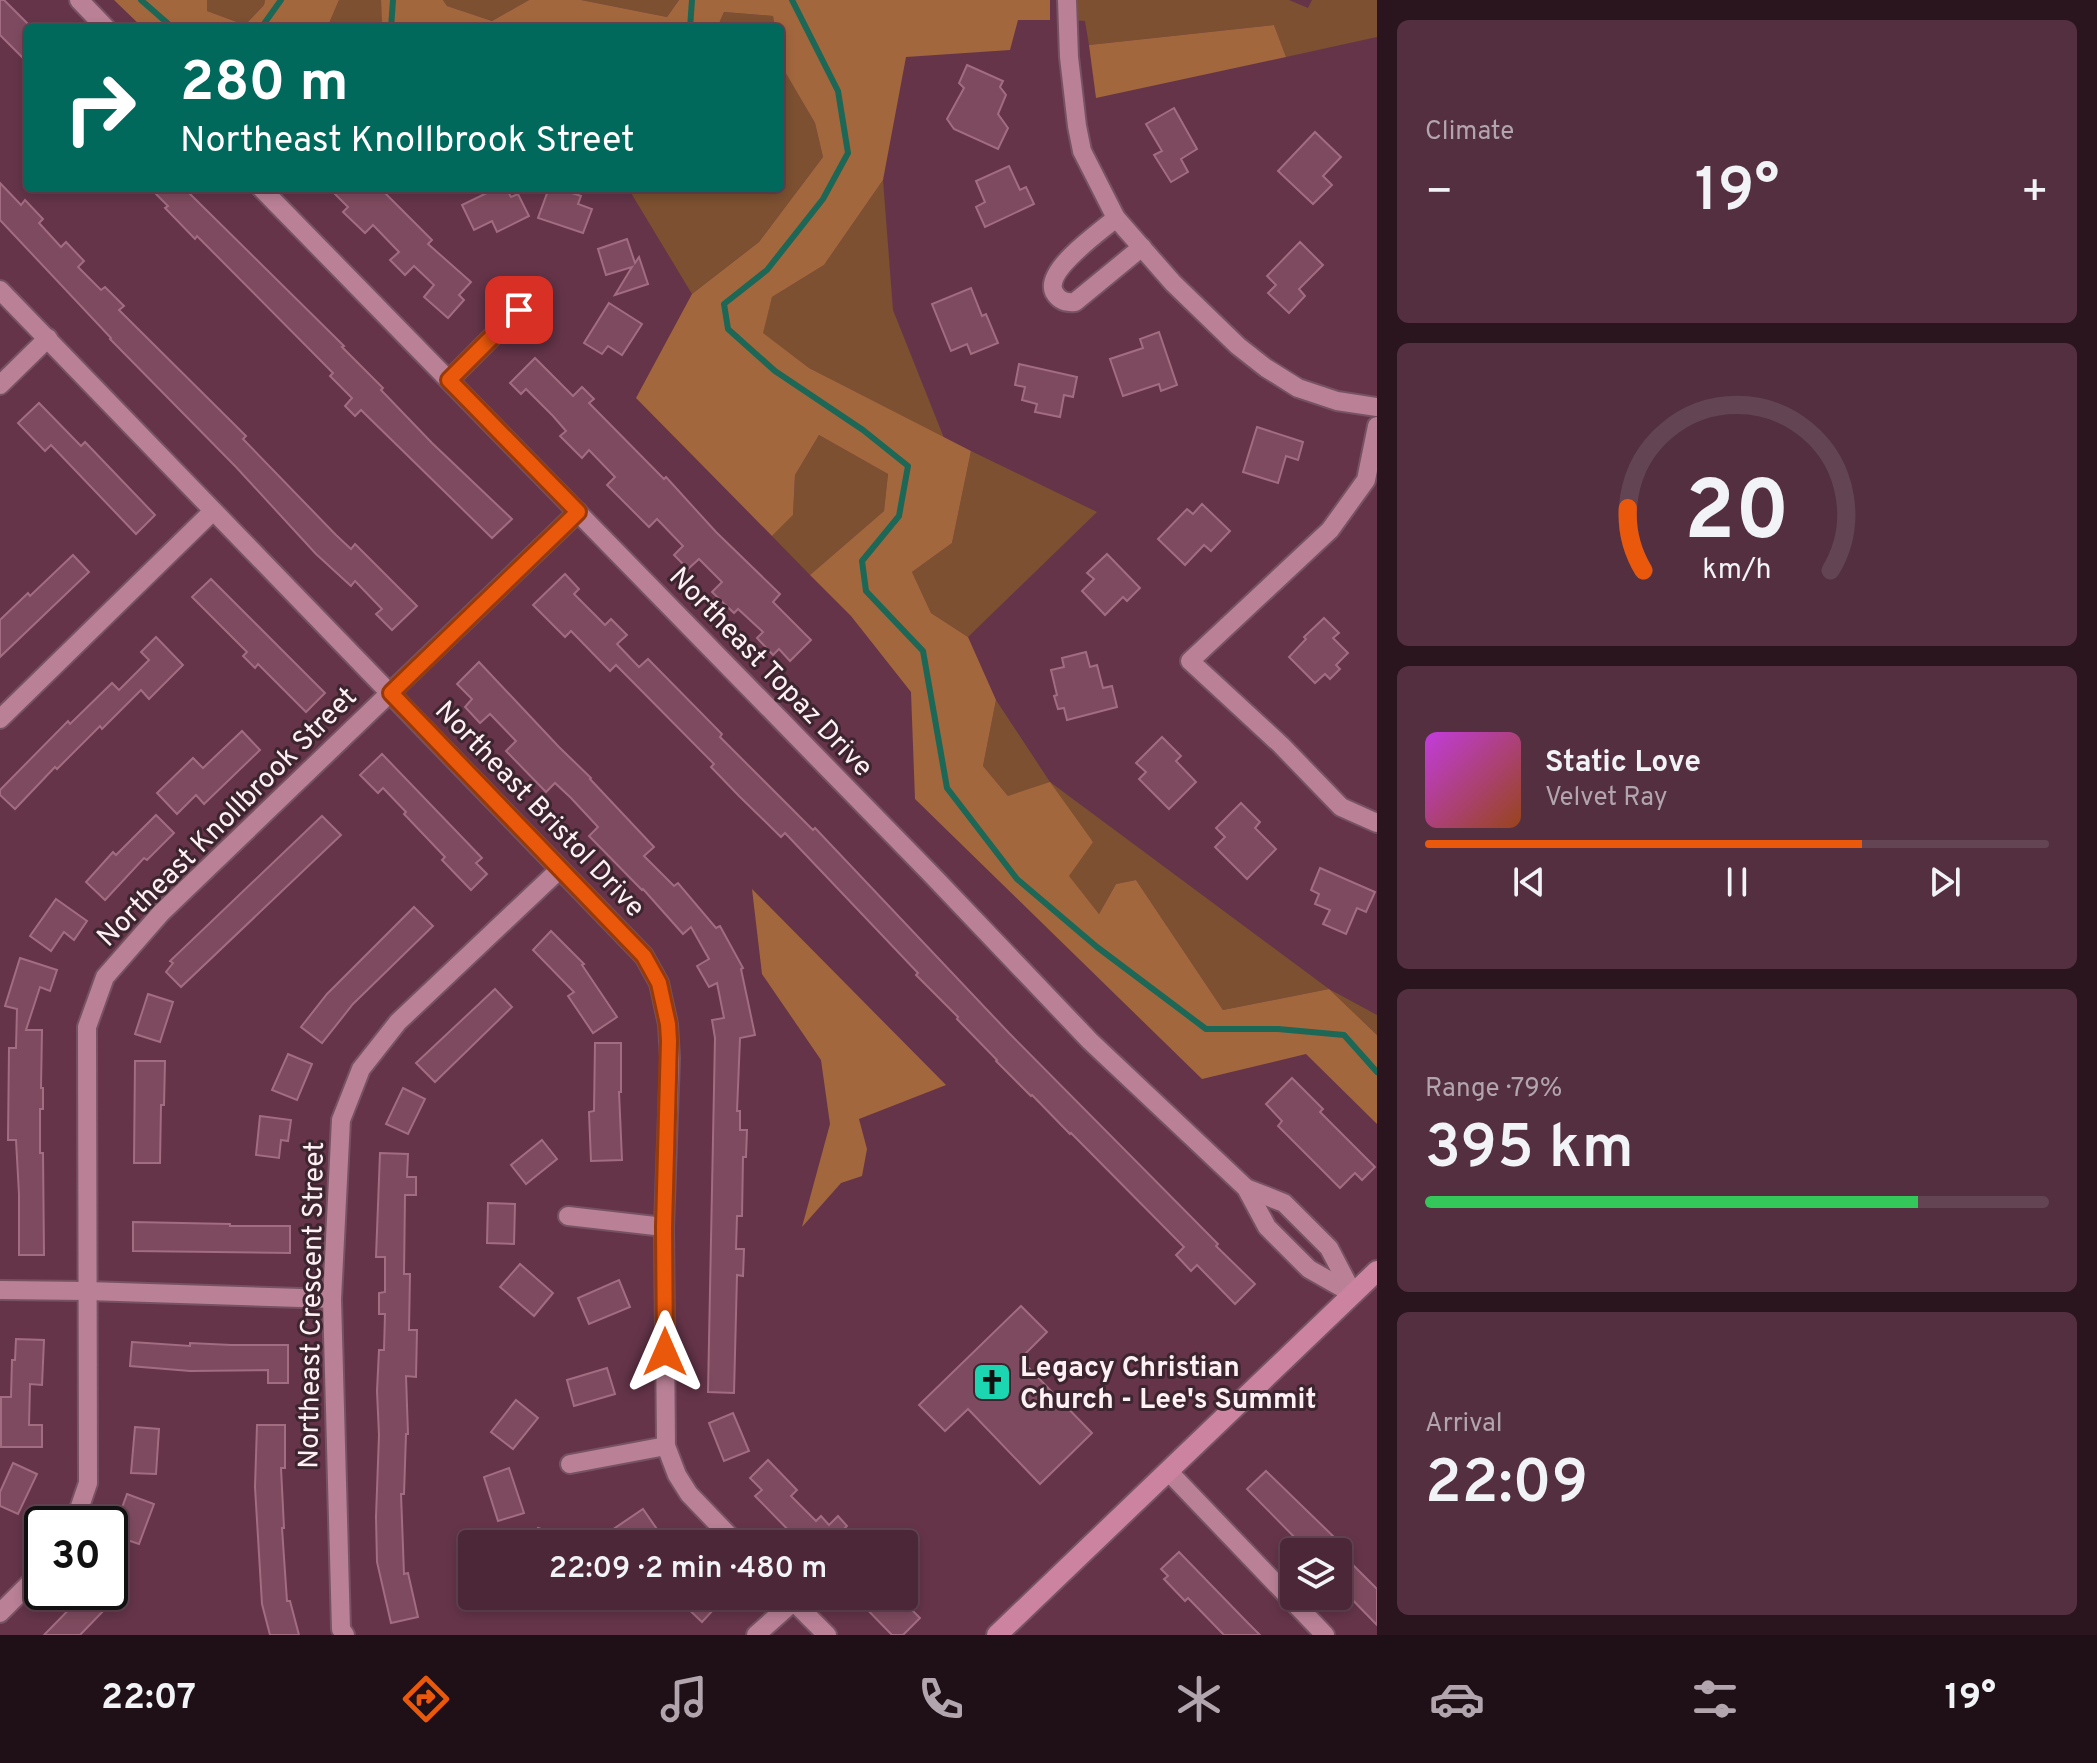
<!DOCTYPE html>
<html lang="en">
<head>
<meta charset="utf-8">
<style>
	:root { --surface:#4c2737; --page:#532f3f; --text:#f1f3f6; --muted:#b2a5ad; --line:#634452; --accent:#ea580c }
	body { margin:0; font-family:Overpass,sans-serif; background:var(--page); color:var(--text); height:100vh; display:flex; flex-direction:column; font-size:30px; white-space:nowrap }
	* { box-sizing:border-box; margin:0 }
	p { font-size:26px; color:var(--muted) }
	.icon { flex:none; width:44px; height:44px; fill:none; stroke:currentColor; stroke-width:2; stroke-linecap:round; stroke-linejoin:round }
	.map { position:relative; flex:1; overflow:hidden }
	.sheet { display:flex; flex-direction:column; gap:20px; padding:20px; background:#2a151e; width:720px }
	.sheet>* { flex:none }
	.hud { position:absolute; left:24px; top:24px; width:760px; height:168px; border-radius:8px; box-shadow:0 4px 12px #0003,0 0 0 2px var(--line); background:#00695c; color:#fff; overflow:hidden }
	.tools { position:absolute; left:1280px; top:1538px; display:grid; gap:16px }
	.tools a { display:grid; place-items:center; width:72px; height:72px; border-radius:8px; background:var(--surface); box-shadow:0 4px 12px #0003,0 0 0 2px var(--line); font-size:40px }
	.speed { position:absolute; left:24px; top:1506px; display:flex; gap:16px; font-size:40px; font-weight:700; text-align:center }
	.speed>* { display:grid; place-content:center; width:104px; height:104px; border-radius:50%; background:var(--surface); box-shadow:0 4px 12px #0003,0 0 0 2px var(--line); line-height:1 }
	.speed .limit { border:4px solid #111; border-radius:12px; background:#fff; color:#111 }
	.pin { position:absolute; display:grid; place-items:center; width:68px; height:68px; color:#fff; margin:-34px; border-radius:16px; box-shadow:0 4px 12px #0006 }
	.me { position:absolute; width:88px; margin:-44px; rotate:0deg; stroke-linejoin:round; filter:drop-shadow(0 0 6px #0008) }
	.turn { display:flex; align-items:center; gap:28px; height:168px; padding:0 24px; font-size:36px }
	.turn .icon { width:104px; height:104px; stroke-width:2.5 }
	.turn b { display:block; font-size:56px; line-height:68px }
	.big { font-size:60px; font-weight:600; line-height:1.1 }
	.sheet .widget { flex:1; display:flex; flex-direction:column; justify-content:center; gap:12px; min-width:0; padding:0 28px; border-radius:12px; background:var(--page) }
	.sheet .dial { align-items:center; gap:0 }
	.dial svg { height:208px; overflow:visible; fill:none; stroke:var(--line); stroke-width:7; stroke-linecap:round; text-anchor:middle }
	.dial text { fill:var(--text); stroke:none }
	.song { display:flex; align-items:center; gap:24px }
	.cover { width:96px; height:96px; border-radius:12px; background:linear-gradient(135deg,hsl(290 70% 55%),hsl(20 70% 35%)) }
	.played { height:8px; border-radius:4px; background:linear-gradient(90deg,var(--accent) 70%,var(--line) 70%) }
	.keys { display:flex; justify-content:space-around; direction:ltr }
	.heat { display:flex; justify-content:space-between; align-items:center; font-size:44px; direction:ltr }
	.charge { height:12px; border-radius:6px; background:linear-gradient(90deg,#34c759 79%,var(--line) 0) }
	.trip { position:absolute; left:458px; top:1530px; width:460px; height:80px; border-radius:8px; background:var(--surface); box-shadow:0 4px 12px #0003,0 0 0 2px var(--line); font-weight:600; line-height:80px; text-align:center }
	.menu { display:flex; height:128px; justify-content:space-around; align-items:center; background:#1e1016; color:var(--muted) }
	.menu .icon { width:56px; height:56px }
	.menu .current { color:var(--accent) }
	.menu b { font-size:36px; color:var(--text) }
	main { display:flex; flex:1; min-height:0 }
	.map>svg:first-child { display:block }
</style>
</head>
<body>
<main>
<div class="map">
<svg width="1377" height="1635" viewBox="0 0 1377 1635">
	<rect width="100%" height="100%" fill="#653449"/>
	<!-- green -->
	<g fill="#7c5031">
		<polygon points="207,0 265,0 264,5 245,25 207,11"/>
		<polygon points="339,0 381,0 382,28 327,28"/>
		<polygon points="443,0 529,0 492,21 447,6"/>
		<polygon points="581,0 679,0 667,17"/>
		<polygon points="1073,0 1289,0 1308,8 1312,0 1377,0 1377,37 1286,57 1274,25 1089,45 1085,21 1072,20"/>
		<polygon points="724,12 773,16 775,28 717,28"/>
		<polygon points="780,59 781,65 815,123 823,157 759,242 692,294 628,188 780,188"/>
		<polygon points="883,180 893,310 944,438 809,368 762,333 772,297 824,265"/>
		<polygon points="819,435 888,474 884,511 810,575 772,536 793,515 795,475"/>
		<polygon points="971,451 1097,512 968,637 931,613 912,572 952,543"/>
		<polygon points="996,700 1050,782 1329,989 1377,1015 1377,1035 1329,989 1223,1010 1136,880 1116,884 1099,914 1068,876 1093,841 1008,796 983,766"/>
	</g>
	<!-- forest -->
	<g fill="#a3673d">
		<polygon points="114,0 207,0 207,11 245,25 264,5 265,0 339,0 327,28 143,28"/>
		<polygon points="381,0 443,0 447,6 492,21 529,0 581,0 667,17 679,0 1050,0 1050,20 1018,20 1010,50 906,57 883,180 824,265 772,297 763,333 809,368 971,451 952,543 912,572 931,613 968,637 996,700 983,766 1008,796 1050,782 1093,842 1069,876 1099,914 1116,884 1136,880 1223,1010 1329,989 1377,1035 1377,1124 1306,1054 1202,1079 915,799 911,692 851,616 810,575 884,511 888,474 819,435 795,475 793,515 772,536 636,398 692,294 759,242 823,157 815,123 781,65 780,28 775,28 773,16 724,12 717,28 382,28"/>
		<polygon points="1274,25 1286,57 1096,98 1089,45"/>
		<polygon points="752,889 946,1085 859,1119 867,1149 862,1176 841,1183 802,1227 830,1124 821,1060 762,974"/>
	</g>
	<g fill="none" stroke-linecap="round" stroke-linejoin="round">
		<!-- stream -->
		<g stroke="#1d6757" stroke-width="6">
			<polyline points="141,0 173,28"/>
			<polyline points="792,0 838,91 848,153 823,199 767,270 724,304 728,329 775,371 863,430 908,466 899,516 862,561 866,591 923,651 947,788 1017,879 1097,947 1206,1029 1278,1029 1344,1035 1377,1072"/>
			<polyline points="261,28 281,0"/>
			<polyline points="391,28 393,0"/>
			<polyline points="690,28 692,0"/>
		</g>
	</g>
	<!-- building -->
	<g fill="#7e4a5f" stroke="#a26c81" stroke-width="2">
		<polygon points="0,0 4,0 28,24 28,63 0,35"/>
		<polygon points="967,65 1003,81 1000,87 1006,95 998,114 1008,128 998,149 954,129 947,119 964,88 959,83"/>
		<polygon points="1174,108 1197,149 1181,159 1188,172 1171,182 1154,155 1162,151 1146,124"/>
		<polygon points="1315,132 1341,157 1323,176 1332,185 1313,204 1278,171"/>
		<polygon points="1009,166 1020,190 1026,187 1034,204 985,227 976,207 985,202 976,181"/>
		<polygon points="0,183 21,205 25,200 43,219 39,223 61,247 66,242 84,261 78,267 101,290 105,287 124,306 119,310 246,436 243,439 336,535 351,549 355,544 417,606 392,630 376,614 382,609 355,581 351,586 316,554 236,467 110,339 111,338 0,220"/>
		<polygon points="150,188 184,188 344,346 342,347 383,388 381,390 432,443 512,519 492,538 361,410 355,416 345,406 352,398 330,376 333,373 197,236 195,239 165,208 168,206"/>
		<polygon points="329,188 380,188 432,240 428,244 471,282 459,295 464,300 448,318 424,297 434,285 414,266 405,275 390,260 399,252 373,225 365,233 343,212 348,207"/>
		<polygon points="497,188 506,188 511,197 518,194 529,216 497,232 492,221 474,230 462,205"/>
		<polygon points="549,188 556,188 581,196 578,204 592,209 583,233 538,218"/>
		<polygon points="627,239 635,263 639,257 648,284 615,295 632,267 606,275 598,249"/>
		<polygon points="1300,242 1323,265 1299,289 1305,296 1289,313 1268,293 1276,285 1267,276"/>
		<polygon points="971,288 982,316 986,314 998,343 971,354 967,344 951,351 932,304"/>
		<polygon points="609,303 642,324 622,355 608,346 602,354 584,343"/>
		<polygon points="1159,332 1177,385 1161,391 1159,384 1123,396 1110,359 1143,348 1140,339"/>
		<polygon points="535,358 573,396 582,387 594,399 589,403 664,479 666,477 716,532 780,594 773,602 811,640 790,661 779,649 773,655 757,638 763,632 738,609 734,613 712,592 722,582 699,559 688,569 674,555 683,546 657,519 649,527 607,485 615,477 589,450 582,458 560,436 566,431 553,416 526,389 521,394 510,383"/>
		<polygon points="1019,364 1077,377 1073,397 1064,395 1060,417 1035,412 1037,404 1022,400 1025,387 1015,385"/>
		<polygon points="39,403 81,446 85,442 155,515 136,534 51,445 45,451 18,423"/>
		<polygon points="1257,427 1303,442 1298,460 1286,456 1278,483 1243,472"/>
		<polygon points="1202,504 1230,531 1211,551 1204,545 1185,565 1158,539 1187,509 1193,514"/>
		<polygon points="1107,554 1140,588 1127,601 1123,597 1105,615 1082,591 1094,579 1087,573"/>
		<polygon points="73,555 89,572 0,657 0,620 28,593 30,596"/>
		<polygon points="565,574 579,589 574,594 605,625 611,619 627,635 617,644 639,667 648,659 722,734 720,737 813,830 815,828 1009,1033 1218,1244 1216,1246 1255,1284 1235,1304 1197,1265 1191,1271 1176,1255 1184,1247 1071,1133 1070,1134 1032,1095 1031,1096 996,1061 997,1060 957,1019 958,1017 916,975 918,973 785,833 781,837 739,796 711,767 714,764 616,665 610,671 571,631 565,637 533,605"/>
		<polygon points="211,579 325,693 306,712 258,664 255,668 243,656 247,652 192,597"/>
		<polygon points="1324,618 1339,633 1333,638 1348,653 1336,665 1340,669 1330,679 1325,674 1315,683 1289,657 1306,639 1304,637"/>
		<polygon points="156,637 183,665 149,699 141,690 102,729 100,726 57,769 55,767 15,809 0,795 0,790 68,721 70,724 112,683 119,690 149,660 141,652"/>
		<polygon points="1086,652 1090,667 1097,665 1103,688 1112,686 1117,707 1067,720 1064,708 1058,709 1054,696 1057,695 1051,670 1064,667 1062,658"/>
		<polygon points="479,662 559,747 591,778 590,779 654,847 644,856 674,886 678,883 716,928 720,926 743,968 741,969 755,1035 740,1038 737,1111 740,1111 740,1130 747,1130 746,1157 743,1157 742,1216 737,1216 736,1249 744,1249 743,1276 737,1275 734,1393 708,1392 715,1038 712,1020 724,1018 717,983 709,987 697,966 709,959 691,927 683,934 643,889 642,890 589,836 598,827 571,798 555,783 546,792 506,751 516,741 490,714 480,723 465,707 472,699 457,684"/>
		<polygon points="242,731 260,750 204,804 196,795 177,814 157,793 193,758 203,768"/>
		<polygon points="1162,737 1181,756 1176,761 1196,782 1169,809 1139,779 1146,772 1136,763"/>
		<polygon points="382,754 482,858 476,863 487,874 471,890 442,860 445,857 404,814 406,812 383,788 378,793 360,775"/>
		<polygon points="1241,803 1260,822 1255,828 1276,849 1247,879 1215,847 1225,837 1216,828"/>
		<polygon points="156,815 174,833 147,860 144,858 105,900 86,882 113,852 116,855"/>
		<polygon points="322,816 341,835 181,987 166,972 173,963 170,961"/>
		<polygon points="1320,868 1375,892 1366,912 1357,908 1346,934 1323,924 1330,910 1315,904 1319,894 1311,890"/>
		<polygon points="56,899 87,921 74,940 64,932 51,951 30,936"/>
		<polygon points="414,907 433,926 353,1004 322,1043 301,1027 327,994"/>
		<polygon points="551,931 584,964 582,965 617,1017 593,1033 568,996 574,992 533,950"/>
		<polygon points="20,958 57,970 50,991 40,987 26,1030 42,1030 41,1088 43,1088 43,1109 40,1109 40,1153 43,1153 44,1255 19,1255 19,1194 16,1140 8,1140 9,1048 16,1048 17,1009 5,1006"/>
		<polygon points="495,989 512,1007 435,1082 416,1063"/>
		<polygon points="148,994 173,1002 160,1042 135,1034"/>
		<polygon points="595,1043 621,1043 621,1092 619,1092 622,1160 591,1161 589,1112 594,1111"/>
		<polygon points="288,1054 312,1064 297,1100 272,1090"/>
		<polygon points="135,1061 165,1061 164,1105 161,1105 160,1163 134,1163"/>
		<polygon points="1292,1078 1323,1109 1320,1112 1375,1167 1362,1180 1355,1173 1340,1188 1278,1126 1282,1121 1266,1104"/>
		<polygon points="403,1088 425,1099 408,1134 386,1124"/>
		<polygon points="260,1116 291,1120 288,1141 281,1140 279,1158 256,1155"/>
		<polygon points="542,1140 557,1159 526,1184 511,1165"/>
		<polygon points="380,1153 408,1154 407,1177 416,1177 416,1195 405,1195 404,1274 410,1274 409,1330 417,1330 416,1377 406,1376 408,1434 406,1434 404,1494 401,1494 404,1574 408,1573 418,1617 391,1623 377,1562 376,1517 379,1435 377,1391 379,1350 384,1350 385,1314 379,1314 379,1293 385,1292 385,1257 376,1257"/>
		<polygon points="488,1203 515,1204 514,1244 487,1243"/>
		<polygon points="133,1222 230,1224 230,1226 290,1226 290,1253 133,1251"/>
		<polygon points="520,1264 553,1293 534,1316 500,1287"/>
		<polygon points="619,1280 630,1307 589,1324 578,1298"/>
		<polygon points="1021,1306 1047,1332 1020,1359 1092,1433 1040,1484 968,1409 945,1431 919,1405"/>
		<polygon points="16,1339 44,1340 42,1385 30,1384 29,1425 42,1425 42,1447 1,1447 1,1397 11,1397 12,1360 15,1360"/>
		<polygon points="132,1342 190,1346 190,1343 231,1345 288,1345 288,1383 268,1383 268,1370 190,1371 130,1366"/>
		<polygon points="607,1368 615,1394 574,1406 567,1380"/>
		<polygon points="516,1400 538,1418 513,1449 491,1432"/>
		<polygon points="733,1413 749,1451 724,1461 709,1423"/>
		<polygon points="257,1425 285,1425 285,1468 281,1468 284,1528 282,1528 287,1601 290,1601 299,1635 270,1635 262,1604 255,1487"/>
		<polygon points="135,1427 159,1429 156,1474 131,1473"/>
		<polygon points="768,1460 797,1490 791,1496 816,1521 821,1516 829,1525 838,1516 847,1526 829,1544 802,1544 755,1496 762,1490 750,1478"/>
		<polygon points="13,1463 37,1474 18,1514 0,1506 0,1492"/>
		<polygon points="509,1468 524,1513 498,1521 484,1477"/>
		<polygon points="1266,1471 1334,1537 1318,1552 1309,1552 1247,1489"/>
		<polygon points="127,1494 154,1504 139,1544 112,1535"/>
		<polygon points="643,1509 659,1532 641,1544 613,1544 606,1534"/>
		<polygon points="538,1528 578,1541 577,1544 532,1544"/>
		<polygon points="1338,1550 1377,1589 1377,1625 1338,1585"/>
		<polygon points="1179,1552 1247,1622 1260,1635 1224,1635 1188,1598 1185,1601 1164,1579 1168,1576 1161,1569"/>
		<polygon points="110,1556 127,1568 110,1591"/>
		<polygon points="86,1592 118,1592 107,1607 80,1635 44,1635"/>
		<polygon points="690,1596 726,1596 702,1622 683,1604"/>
		<polygon points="854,1596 889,1596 897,1604 902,1600 920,1618 903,1635 892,1635"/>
	</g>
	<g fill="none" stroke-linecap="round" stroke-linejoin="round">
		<!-- street casing -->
		<g stroke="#775262" stroke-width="22">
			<g id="street">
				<polyline points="79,0 106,28"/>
				<polyline points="1067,0 1069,57 1077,126 1082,151 1116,218 1173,283 1238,346 1266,368 1298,388 1337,401 1377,407"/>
				<polyline points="261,188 930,873 1090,1041 1246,1188 1267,1227 1309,1269 1353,1294"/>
				<path d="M 1116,218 C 1100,232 1044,270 1054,292 C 1059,301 1066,303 1075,302 L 1142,247"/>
				<polyline points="0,290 644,956 659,983 668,1024 670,1058 664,1227 666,1446 677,1475 689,1494 737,1544"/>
				<polyline points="449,380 539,290"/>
				<polyline points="0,385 48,338"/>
				<polyline points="1377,426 1366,480 1330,530 1190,661 1281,745 1341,807 1377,823"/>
				<polyline points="0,719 213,511"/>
				<polyline points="1246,1188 1284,1203 1329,1248 1353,1294"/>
				<polyline points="568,1216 664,1227"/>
				<polyline points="0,1290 88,1291 332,1299"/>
				<polyline points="570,1464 666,1446"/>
				<polyline points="1168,1471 1325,1635"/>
				<polyline points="74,1524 88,1483 87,1027 105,977 161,913 578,512"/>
				<polyline points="788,1596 827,1635"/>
				<polyline points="0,1613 42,1571"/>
				<polyline points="345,1635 341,1629 332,1299 341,1120 361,1069 398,1022 560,869"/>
				<polyline points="756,1635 794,1601"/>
			</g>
		</g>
		<!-- secondary casing -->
		<g stroke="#775262" stroke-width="24">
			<polyline id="secondary" points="997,1635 1377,1271"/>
		</g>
		<!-- street -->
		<use href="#street" stroke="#b98096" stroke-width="18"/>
		<!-- secondary -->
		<use href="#secondary" stroke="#cc83a0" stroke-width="20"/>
	</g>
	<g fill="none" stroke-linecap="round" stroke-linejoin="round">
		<!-- route casing -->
		<g stroke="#983908" stroke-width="20">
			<polyline id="route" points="519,310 449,380 578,512 391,693 644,956 659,983 668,1024 669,1041 664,1227 665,1352"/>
		</g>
		<!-- route -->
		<use href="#route" stroke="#ea580c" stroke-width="14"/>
	</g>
	<!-- icons -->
	<defs>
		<g id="church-square" transform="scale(2)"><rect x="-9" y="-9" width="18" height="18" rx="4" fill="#1cd5b1" stroke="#3c252e"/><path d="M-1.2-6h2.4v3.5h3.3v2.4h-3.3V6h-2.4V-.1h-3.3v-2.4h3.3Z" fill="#111"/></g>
	</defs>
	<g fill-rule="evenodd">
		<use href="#church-square" x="992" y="1382"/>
	</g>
	<g text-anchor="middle" stroke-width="6" stroke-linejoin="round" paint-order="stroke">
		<!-- street labels -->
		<g font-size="28" fill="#fef1f5" stroke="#3c252e">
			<text transform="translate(772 671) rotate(46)" y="10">Northeast Topaz Drive</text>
			<text transform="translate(541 808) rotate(46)" y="10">Northeast Bristol Drive</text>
			<text transform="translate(226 816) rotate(-45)" y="10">Northeast Knollbrook Street</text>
			<text transform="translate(310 1305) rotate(-89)" y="10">Northeast Crescent Street</text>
		</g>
		<!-- poi labels -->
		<g font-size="28" font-weight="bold" fill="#fef1f5" stroke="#3c252e" text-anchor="start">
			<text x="1020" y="1376">Legacy Christian<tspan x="1020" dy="32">Church - Lee's Summit</tspan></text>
		</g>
	</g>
</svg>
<div class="tools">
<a><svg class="icon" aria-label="layers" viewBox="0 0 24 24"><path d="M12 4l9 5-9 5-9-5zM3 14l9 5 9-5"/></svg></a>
</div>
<div class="speed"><div class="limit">30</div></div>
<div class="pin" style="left:519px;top:310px;background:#d93025"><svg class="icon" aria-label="arrive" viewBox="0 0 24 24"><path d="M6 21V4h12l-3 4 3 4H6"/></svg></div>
<svg class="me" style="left:665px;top:1352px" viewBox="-20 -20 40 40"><path d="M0-17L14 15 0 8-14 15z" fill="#ea580c" stroke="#fff" stroke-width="4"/></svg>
<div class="trip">22:09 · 2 min · 480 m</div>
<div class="hud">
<div class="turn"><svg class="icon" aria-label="right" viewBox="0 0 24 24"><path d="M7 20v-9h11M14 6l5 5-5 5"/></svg><div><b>280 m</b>Northeast Knollbrook Street</div></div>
</div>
</div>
<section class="sheet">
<div class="widget"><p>Climate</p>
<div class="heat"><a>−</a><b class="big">19°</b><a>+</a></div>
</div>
<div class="widget dial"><svg viewBox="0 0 100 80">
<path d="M14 69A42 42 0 1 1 86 69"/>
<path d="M14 69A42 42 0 0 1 8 45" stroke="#ea580c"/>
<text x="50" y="56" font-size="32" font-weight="700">20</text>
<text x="50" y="72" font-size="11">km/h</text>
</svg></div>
<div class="widget">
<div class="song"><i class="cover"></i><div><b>Static Love</b><p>Velvet Ray</p></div></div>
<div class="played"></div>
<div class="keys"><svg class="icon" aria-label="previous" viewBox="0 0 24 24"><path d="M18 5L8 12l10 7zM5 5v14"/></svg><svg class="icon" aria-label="pause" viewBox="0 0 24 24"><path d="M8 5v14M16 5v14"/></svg><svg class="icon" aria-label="next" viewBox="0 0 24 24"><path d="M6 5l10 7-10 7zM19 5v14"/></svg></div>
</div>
<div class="widget"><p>Range · 79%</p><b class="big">395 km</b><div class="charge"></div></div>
<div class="widget"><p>Arrival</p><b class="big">22:09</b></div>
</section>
</main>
<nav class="menu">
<b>22:07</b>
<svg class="icon current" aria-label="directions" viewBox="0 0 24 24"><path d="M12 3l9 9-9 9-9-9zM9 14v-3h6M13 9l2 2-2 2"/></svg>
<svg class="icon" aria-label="music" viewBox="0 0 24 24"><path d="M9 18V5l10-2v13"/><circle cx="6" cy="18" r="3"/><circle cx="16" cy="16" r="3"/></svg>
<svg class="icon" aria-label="phone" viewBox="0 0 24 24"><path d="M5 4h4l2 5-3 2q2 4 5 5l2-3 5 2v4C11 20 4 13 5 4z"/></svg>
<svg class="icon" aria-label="climate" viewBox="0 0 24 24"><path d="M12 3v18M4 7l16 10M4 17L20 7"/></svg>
<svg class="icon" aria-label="car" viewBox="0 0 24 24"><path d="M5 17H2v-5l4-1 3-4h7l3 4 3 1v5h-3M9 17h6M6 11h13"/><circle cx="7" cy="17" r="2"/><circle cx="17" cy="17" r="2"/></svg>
<svg class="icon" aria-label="filters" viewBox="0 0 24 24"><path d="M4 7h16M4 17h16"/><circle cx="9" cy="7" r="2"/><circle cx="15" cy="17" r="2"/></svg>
<b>19°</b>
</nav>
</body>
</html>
